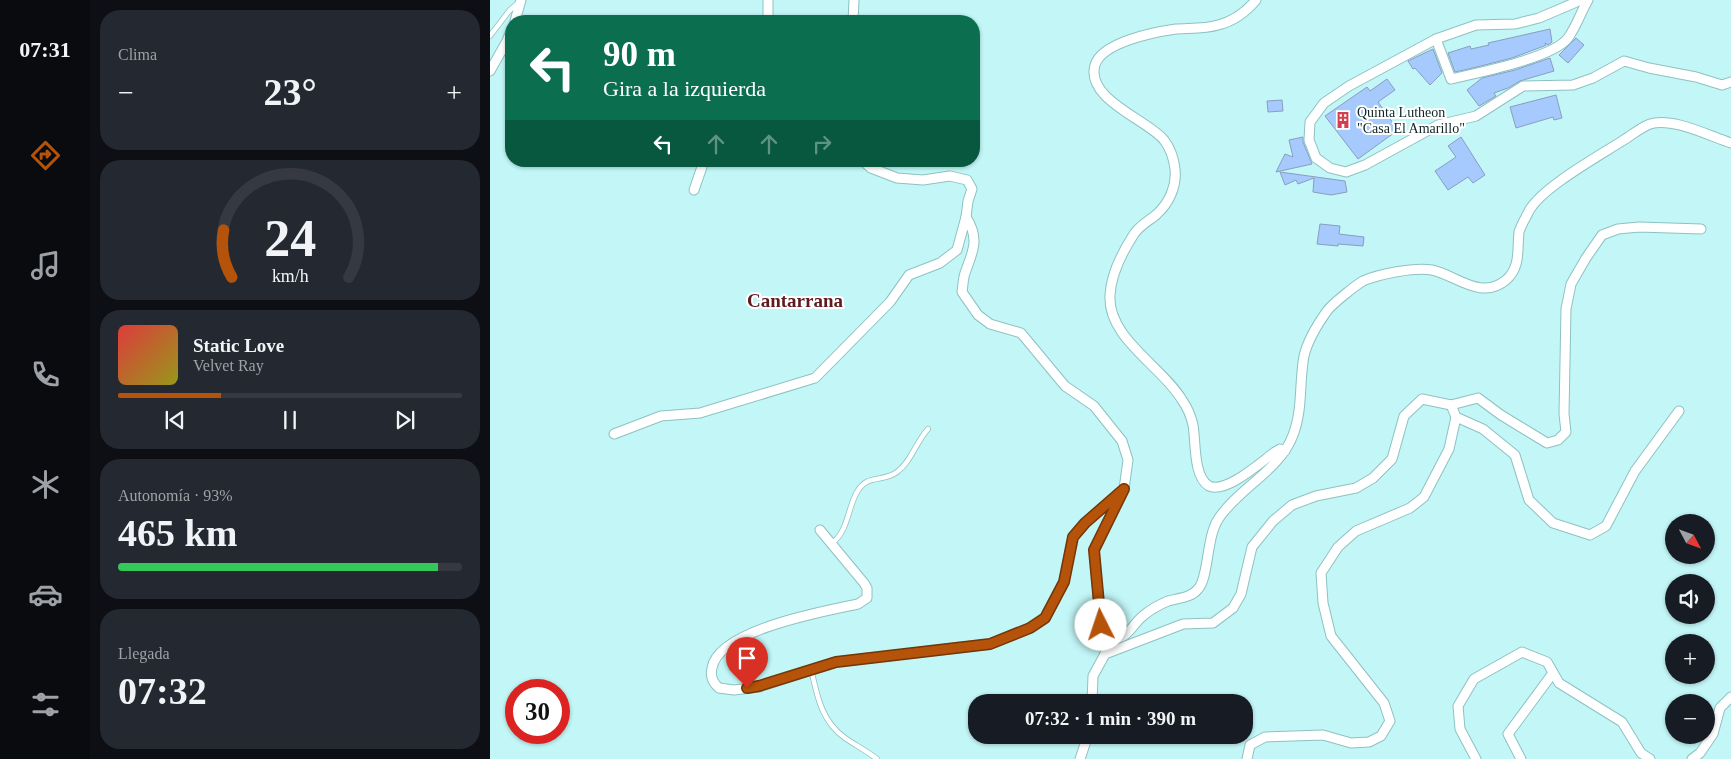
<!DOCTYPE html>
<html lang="es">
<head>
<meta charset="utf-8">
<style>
	:root { --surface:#171b24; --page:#242831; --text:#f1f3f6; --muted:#9ea1a6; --line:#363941; --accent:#b45309 }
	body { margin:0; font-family:Georgia,serif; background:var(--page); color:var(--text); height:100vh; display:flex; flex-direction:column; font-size:19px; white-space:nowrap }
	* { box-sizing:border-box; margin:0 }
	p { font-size:16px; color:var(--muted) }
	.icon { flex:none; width:28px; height:28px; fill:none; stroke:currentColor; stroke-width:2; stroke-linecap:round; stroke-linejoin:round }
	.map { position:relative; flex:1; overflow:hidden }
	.sheet { display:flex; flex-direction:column; gap:10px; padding:10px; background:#0d0f14; width:400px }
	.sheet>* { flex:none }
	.hud { position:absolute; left:15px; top:15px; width:475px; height:152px; border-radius:20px; box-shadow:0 1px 4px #0004; background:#0b6e4f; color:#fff; overflow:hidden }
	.needle { width:32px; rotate:131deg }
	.controls { position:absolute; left:1175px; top:514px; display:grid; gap:10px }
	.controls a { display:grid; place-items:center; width:50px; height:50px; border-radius:50%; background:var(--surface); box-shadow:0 1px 4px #0004; font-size:25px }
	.speed { position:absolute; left:15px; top:679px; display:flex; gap:10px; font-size:25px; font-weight:700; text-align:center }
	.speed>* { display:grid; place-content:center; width:65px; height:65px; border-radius:50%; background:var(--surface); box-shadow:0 1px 4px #0004; line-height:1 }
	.speed .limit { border:8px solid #d22; background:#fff; color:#111 }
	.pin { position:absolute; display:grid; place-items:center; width:42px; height:42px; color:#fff; margin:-51px -21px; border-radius:50% 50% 50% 0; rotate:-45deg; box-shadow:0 0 5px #0007 }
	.pin .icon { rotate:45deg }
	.me { position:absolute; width:55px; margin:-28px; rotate:356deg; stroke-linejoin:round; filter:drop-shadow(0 0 4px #0008) }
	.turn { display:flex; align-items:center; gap:18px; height:105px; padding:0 15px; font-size:22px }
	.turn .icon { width:65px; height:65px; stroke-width:2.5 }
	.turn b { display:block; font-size:35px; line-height:42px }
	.lanes { display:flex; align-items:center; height:48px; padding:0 15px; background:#0003; justify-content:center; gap:25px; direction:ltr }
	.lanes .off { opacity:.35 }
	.big { font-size:38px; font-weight:700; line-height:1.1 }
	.sheet .tile { flex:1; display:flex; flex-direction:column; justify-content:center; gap:8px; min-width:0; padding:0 18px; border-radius:20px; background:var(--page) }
	.sheet .dial { align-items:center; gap:0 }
	.dial svg { height:130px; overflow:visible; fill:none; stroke:var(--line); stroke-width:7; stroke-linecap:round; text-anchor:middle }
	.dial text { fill:var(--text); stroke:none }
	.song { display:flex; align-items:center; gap:15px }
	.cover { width:60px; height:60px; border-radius:8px; background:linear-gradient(135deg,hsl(0 70% 55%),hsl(60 70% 35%)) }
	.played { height:5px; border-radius:2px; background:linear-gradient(90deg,var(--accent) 30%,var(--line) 30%) }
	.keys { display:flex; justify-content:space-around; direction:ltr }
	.heat { display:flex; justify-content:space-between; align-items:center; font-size:28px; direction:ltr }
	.charge { height:8px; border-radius:4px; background:linear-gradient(90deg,#34c759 93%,var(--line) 0) }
	.trip { position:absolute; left:478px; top:694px; width:285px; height:50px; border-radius:20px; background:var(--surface); box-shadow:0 1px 4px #0004; font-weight:700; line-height:50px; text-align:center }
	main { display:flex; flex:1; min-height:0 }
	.menu { display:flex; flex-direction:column; width:90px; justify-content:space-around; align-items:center; background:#090b0e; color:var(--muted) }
	.menu .icon { width:35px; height:35px }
	.menu .selected { color:var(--accent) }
	.menu b { font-size:22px; color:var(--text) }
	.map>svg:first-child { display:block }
</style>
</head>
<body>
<main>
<nav class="menu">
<b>07:31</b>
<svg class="icon selected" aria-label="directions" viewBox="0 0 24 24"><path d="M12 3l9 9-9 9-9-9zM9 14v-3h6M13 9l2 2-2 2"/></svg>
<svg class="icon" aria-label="music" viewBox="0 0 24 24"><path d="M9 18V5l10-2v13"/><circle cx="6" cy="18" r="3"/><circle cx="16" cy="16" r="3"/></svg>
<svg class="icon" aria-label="phone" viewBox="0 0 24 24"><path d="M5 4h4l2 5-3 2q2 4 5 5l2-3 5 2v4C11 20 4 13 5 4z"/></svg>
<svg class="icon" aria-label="climate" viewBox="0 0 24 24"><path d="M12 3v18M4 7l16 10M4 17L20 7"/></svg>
<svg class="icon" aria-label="car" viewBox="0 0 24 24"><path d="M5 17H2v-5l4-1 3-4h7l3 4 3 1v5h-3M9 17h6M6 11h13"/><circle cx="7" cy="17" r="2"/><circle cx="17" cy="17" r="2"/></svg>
<svg class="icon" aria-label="filters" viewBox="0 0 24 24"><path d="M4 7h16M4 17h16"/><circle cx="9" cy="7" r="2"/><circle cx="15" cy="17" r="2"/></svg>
</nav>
<section class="sheet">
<div class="tile"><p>Clima</p>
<div class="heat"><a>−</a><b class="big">23°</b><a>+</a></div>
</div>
<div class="tile dial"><svg viewBox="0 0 100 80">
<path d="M14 69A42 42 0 1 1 86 69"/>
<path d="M14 69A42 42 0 0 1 9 40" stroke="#b45309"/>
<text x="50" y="56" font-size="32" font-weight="700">24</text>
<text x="50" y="72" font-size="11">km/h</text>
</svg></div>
<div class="tile">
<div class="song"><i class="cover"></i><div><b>Static Love</b><p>Velvet Ray</p></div></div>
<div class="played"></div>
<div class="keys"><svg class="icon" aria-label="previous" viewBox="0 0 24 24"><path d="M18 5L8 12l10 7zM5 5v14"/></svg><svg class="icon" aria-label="pause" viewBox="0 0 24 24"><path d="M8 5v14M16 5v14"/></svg><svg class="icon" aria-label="next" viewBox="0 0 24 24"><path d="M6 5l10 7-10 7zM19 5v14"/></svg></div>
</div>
<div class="tile"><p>Autonomía · 93%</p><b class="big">465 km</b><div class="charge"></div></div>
<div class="tile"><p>Llegada</p><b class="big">07:32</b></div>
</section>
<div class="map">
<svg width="1241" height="759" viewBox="0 0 1241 759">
	<rect width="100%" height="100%" fill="#c2f6f7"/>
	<!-- building -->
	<g fill="#a6c9fe" stroke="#899ebe">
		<polygon points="1060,29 1062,42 1058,45 1055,43 1056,45 1054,46 1022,58 987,67 965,72 958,53 980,46 981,49 999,45 998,43"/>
		<polygon points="1086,38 1094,45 1078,63 1069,55"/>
		<polygon points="943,49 952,73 940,85 925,68 923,69 918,61"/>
		<polygon points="1060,58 1064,71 1030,81 1018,88 1004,93 1006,96 989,106 977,90 992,78 1025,70"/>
		<polygon points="897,79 905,90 888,102 908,130 868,159 835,116 877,87 880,91"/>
		<polygon points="1066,95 1072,118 1064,120 1063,117 1026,128 1020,107"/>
		<polygon points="792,100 793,111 778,112 777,101"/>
		<polygon points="813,137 813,142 822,164 786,172 795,154 803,157 799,140"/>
		<polygon points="971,137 995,175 983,183 978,177 958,190 945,171 966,157 958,146"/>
		<polygon points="790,172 855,181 857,192 841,195 823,192 824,178 808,184 806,180 795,185"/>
		<polygon points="830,224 850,226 849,234 874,237 873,246 848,244 848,246 827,244"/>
	</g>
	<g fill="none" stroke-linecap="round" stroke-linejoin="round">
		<!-- lane casing -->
		<g stroke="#8ec1c2" stroke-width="6">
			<g id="lane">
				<polyline points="0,36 19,11 29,2"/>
				<path d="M 342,543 C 358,532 358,507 367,492 C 378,473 392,483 407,472 C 421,462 426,442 438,429"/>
				<path d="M 321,669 C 327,695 331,721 355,738 C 365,745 377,751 387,759"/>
			</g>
		</g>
		<!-- street casing -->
		<g stroke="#8ec1c2" stroke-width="11">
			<g id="street">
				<path d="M 766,0 C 756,12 744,21 728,25 C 715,29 700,28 686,29 C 665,32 612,42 605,65 C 595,99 658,120 674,140 C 680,148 684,160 685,169 C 687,186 679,203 667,214 C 659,221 650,225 644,234 C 633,251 621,275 620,295 C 617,338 673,367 692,400 C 697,407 701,416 703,425 C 706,441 703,477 719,486 C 736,494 771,462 785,452 L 790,449 L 795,451"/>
				<polyline points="1091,0 1049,18 1025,24 986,25 946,39 859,86 834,103 820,122 819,140 826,158 840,168 856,172 875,165 948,125 986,116 1033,86 1083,85 1103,78 1134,61 1159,68 1206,77 1232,85 1241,82"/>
				<polyline points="25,21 31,0"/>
				<polyline points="278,21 278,0"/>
				<polyline points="363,21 364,0"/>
				<path d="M 946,39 L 961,79 C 987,73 1063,58 1078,38 C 1086,27 1091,12 1098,0"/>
				<polyline points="0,71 17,41 21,31"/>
				<path d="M 373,161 L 381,168 L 407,178 L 433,180 L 460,176 L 477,180 L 482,189 L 478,201 L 476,217 C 490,239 483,251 475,273 C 473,279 473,286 472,292 L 488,315 L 500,324 L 531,333 L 575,386 L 604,406 L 632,441 L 638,460 L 634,489 L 604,550 L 611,625 L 617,639 C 640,640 639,627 654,615 C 660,610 671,604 678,601 C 688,598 701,598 708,589 C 719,578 716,536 729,518 C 749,488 791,469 803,435 C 813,410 809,382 814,356 C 818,339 827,325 837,311 C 842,304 866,285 873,281 C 889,274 924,267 942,270 C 966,275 991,301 1016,280 C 1031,267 1027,249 1029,232 C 1031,225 1036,217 1039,211 C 1051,188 1109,156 1132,141 C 1141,136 1151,127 1160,124 C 1183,117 1219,136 1241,143"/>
				<polyline points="204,190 214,161"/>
				<polyline points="961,405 988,398 1011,415 1057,443 1068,440 1076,432 1074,414 1076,309 1081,284 1096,258 1112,235 1128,229 1149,227 1211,229"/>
				<polyline points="966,417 993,429 1025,455 1039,500 1063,523 1100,535 1116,526 1145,471 1189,411"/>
				<polyline points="124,434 171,416 210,413 325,378 400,302 419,275 450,263 467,250 476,217"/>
				<path d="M 330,530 L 374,583 L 377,588 L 377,598 L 368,604 C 335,611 228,630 222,668 C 220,676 223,683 229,688 L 244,690 L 269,687 L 346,662 L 500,644 L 540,628 L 555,618 L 574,581 L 583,537 L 595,523 L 630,492"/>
				<polyline points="615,654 693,624 723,623 743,608 751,594 762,547 783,521 802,505 826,496 866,488 883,478 902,459 914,416 932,399 961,405 966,417 959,449 934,497 920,508 866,531 848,547 831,573 833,603 841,636 894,703 900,721 891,736 879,742 861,743 833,735 775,737 760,745 757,759"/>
				<polyline points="602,702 603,676 615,654 617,639"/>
				<polyline points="590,759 598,735"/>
				<polyline points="986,759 970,729 968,706 984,679 1032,652 1057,662 1069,683 1132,722 1151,753 1160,759"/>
				<polyline points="1031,759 1018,734 1063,673"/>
				<polyline points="1202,759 1210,753 1223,734 1230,708 1241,697"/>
			</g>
		</g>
		<!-- lane -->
		<use href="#lane" stroke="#fff" stroke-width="4.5"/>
		<!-- street -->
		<use href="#street" stroke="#fff" stroke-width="9"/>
	</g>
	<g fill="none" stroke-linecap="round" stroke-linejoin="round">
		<!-- route casing -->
		<g stroke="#753606" stroke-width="12">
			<polyline id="route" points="257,688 269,686 346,662 500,644 540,628 555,618 574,582 583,537 595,523 634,489 604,550 611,625"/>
		</g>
		<!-- route -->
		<use href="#route" stroke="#b45309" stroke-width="9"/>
	</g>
	<!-- icons -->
	<defs>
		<g id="building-bare" transform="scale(1.35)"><path d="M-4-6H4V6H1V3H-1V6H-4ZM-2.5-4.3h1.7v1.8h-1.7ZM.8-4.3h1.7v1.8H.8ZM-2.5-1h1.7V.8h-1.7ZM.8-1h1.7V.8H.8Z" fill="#d0404f" stroke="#fff" stroke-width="2.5" paint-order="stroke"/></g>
	</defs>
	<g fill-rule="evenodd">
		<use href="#building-bare" x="853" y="120"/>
	</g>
	<g text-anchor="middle" stroke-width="4" stroke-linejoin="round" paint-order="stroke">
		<!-- poi labels -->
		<g font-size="14" fill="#0f2425" stroke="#fff" text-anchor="start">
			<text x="867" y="117">Quinta Lutheon<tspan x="867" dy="16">"Casa El Amarillo"</tspan></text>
		</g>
		<!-- district labels -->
		<g font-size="19" font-weight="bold" fill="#5f1a21" stroke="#fff">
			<text x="305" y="307">Cantarrana</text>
		</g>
	</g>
</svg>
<div class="controls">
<a><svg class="needle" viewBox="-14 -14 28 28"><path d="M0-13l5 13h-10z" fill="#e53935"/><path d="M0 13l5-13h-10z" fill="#9ea1a6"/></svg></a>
<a><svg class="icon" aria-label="sound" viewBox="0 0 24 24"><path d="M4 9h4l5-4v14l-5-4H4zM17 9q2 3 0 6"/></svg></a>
<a>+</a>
<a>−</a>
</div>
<div class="speed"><div class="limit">30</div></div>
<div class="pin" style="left:257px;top:688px;background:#d93025"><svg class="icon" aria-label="arrive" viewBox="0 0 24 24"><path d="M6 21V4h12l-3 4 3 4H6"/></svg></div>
<svg class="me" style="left:611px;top:625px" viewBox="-20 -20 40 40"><circle r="19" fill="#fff"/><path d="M0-13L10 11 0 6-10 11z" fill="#b45309"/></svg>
<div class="trip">07:32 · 1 min · 390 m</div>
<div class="hud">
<div class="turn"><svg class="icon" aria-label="left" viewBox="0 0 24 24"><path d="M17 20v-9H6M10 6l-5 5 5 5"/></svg><div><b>90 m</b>Gira a la izquierda</div></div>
<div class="lanes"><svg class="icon" aria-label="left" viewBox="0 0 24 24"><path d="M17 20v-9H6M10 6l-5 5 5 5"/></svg><svg class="icon off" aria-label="ahead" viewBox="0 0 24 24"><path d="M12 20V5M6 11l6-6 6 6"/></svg><svg class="icon off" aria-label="ahead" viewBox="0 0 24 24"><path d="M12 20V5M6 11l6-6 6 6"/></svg><svg class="icon off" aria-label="right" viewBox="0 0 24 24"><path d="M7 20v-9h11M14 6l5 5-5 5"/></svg></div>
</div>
</div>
</main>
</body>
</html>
